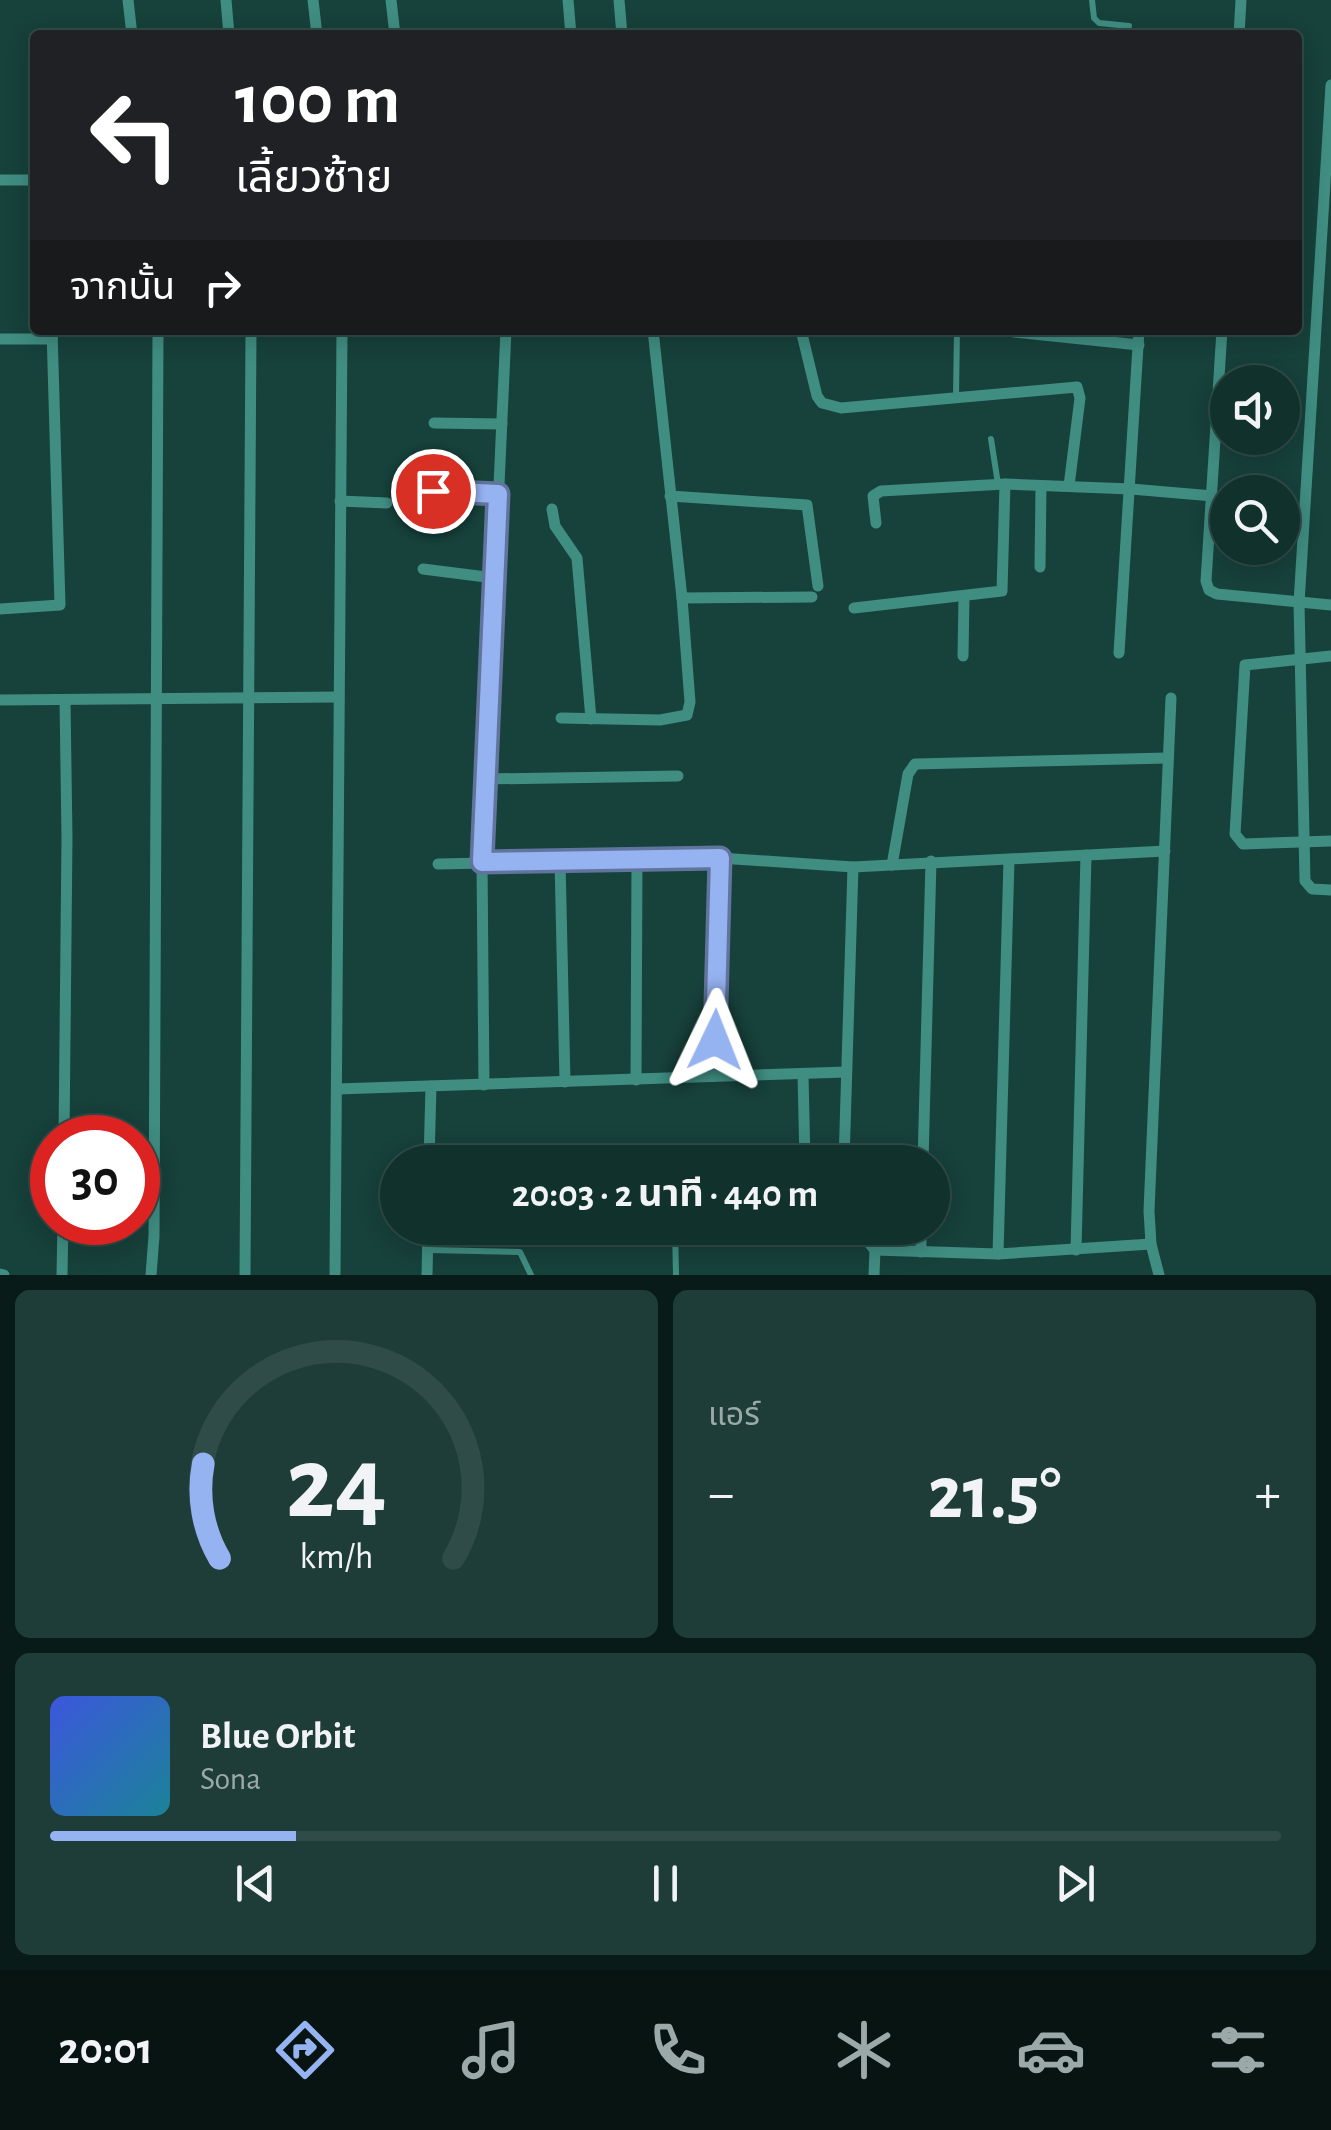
<!DOCTYPE html>
<html lang="th">
<head>
<meta charset="utf-8">
<style>
	:root { --surface:#11312c; --page:#1e3d38; --text:#f1f3f6; --muted:#9ca9a9; --line:#304c48; --accent:#95b2f1 }
	body { margin:0; font-family:"Alegreya Sans","Noto Sans Thai",sans-serif; background:var(--page); color:var(--text); height:100vh; display:flex; flex-direction:column; font-size:38px; white-space:nowrap }
	* { box-sizing:border-box; margin:0 }
	p { font-size:32px; color:var(--muted) }
	.icon { flex:none; width:55px; height:55px; fill:none; stroke:currentColor; stroke-width:2; stroke-linecap:round; stroke-linejoin:round }
	.map { position:relative; height:1275px; overflow:hidden }
	.panel { display:flex; flex-direction:column; gap:15px; padding:15px; background:#091b18; flex:1 }
	.panel>* { flex:none }
	.banner { position:absolute; left:30px; top:30px; width:1272px; height:305px; border-radius:10px; box-shadow:0 5px 25px #0003,0 0 0 2px var(--line); background:#202124; color:#fff; overflow:hidden }
	.controls { position:absolute; left:1210px; top:365px; display:grid; gap:20px }
	.controls a { display:grid; place-items:center; width:90px; height:90px; border-radius:50%; background:var(--surface); box-shadow:0 5px 25px #0003,0 0 0 2px var(--line); font-size:50px }
	.speed { position:absolute; left:30px; top:1115px; display:flex; gap:20px; font-size:50px; font-weight:700; text-align:center }
	.speed>* { display:grid; place-content:center; width:130px; height:130px; border-radius:50%; background:var(--surface); box-shadow:0 5px 25px #0003,0 0 0 2px var(--line); line-height:1 }
	.speed .limit { border:15px solid #d22; background:#fff; color:#111 }
	.pin { position:absolute; display:grid; place-items:center; width:85px; height:85px; color:#fff; margin:-42px; border:5px solid #fff; border-radius:50%; box-shadow:0 2px 10px #0007 }
	.me { position:absolute; width:110px; margin:-55px; rotate:2deg; stroke-linejoin:round; filter:drop-shadow(0 0 8px #0008) }
	.turn { display:flex; align-items:center; gap:35px; height:210px; padding:0 40px; font-size:45px }
	.turn .icon { width:130px; height:130px; stroke-width:2.5 }
	.turn b { display:block; font-size:70px; line-height:85px }
	.then { display:flex; align-items:center; height:95px; padding:0 40px; background:#0003; gap:20px; font-size:38px }
	.big { font-size:75px; font-weight:700; line-height:1.1 }
	.panel .tile { flex:1; display:flex; flex-direction:column; justify-content:center; gap:15px; min-width:0; padding:0 35px; border-radius:15px; background:var(--page) }
	.panel .dial { align-items:center; gap:0 }
	.dial svg { height:260px; overflow:visible; fill:none; stroke:var(--line); stroke-width:7; stroke-linecap:round; text-anchor:middle }
	.dial text { fill:var(--text); stroke:none }
	.song { display:flex; align-items:center; gap:30px }
	.cover { width:120px; height:120px; border-radius:15px; background:linear-gradient(135deg,hsl(230 70% 55%),hsl(190 70% 35%)) }
	.played { height:10px; border-radius:5px; background:linear-gradient(90deg,var(--accent) 20%,var(--line) 20%) }
	.keys { display:flex; justify-content:space-around; direction:ltr }
	.heat { display:flex; justify-content:space-between; align-items:center; font-size:55px; direction:ltr }
	.panel .tiles { flex:1; display:grid; gap:15px; grid-template-columns:1fr 1fr }
	.tile:last-child { grid-column:span 2 }
	.trip { position:absolute; left:380px; top:1145px; width:570px; height:100px; border-radius:50px; background:var(--surface); box-shadow:0 5px 25px #0003,0 0 0 2px var(--line); font-weight:700; line-height:100px; text-align:center }
	.dock { display:flex; height:160px; justify-content:space-around; align-items:center; background:#071412; color:var(--muted) }
	.dock .icon { width:70px; height:70px }
	.dock .active { color:var(--accent) }
	.dock b { font-size:45px; color:var(--text) }
	.map>svg:first-child { display:block }
</style>
</head>
<body>
<div class="map">
<svg width="1331" height="1275" viewBox="0 0 1331 1275">
	<rect width="100%" height="100%" fill="#17413b"/>
	<g fill="none" stroke-linecap="round" stroke-linejoin="round">
		<!-- lane -->
		<g stroke="#408d82" stroke-width="6">
			<polyline points="1092,0 1094,18 1099,23 1129,26"/>
			<polyline points="956,397 957,330"/>
			<polyline points="991,439 998,484"/>
			<polyline points="675,1228 676,1275"/>
			<polyline points="429,1250 520,1252 531,1275"/>
		</g>
		<!-- street -->
		<g stroke="#408d82" stroke-width="11">
			<polyline points="128,0 132,35"/>
			<polyline points="226,0 229,35"/>
			<polyline points="313,0 317,35"/>
			<polyline points="391,0 395,35"/>
			<polyline points="568,0 571,35"/>
			<polyline points="619,0 622,35"/>
			<polyline points="1239,35 1241,0"/>
			<polyline points="1331,85 1299,603 1305,881 1312,889 1331,890"/>
			<polyline points="0,180 35,180"/>
			<polyline points="653,330 682,598 812,597"/>
			<polyline points="801,330 817,396 822,403 841,408 1077,387 1080,398 1069,486"/>
			<polyline points="1222,330 1206,581 1209,590 1217,594 1331,605"/>
			<polyline points="1014,332 1139,345"/>
			<polyline points="0,339 52,339"/>
			<polyline points="434,423 502,424"/>
			<polyline points="433,491 498,494"/>
			<polyline points="670,496 807,505 818,586"/>
			<polyline points="340,501 387,503"/>
			<polyline points="552,509 555,526 577,558 591,719"/>
			<polyline points="876,523 873,496 881,491 1005,484 1131,489 1213,496"/>
			<polyline points="1040,567 1041,486"/>
			<polyline points="423,569 494,578"/>
			<polyline points="854,608 1002,591 1005,484"/>
			<polyline points="0,609 60,605 52,330"/>
			<polyline points="1119,653 1139,330"/>
			<polyline points="963,656 964,597"/>
			<polyline points="1331,656 1245,665 1235,834 1243,844 1331,841"/>
			<polyline points="0,700 337,697"/>
			<polyline points="561,718 660,720 687,715 690,702 682,598"/>
			<polyline points="485,779 678,776"/>
			<polyline points="560,861 565,1082"/>
			<polyline points="438,864 720,858 853,867 1165,851"/>
			<polyline points="892,865 908,774 915,764 1168,758"/>
			<polyline points="803,1074 805,1162"/>
			<polyline points="714,1076 720,858"/>
			<polyline points="636,1080 637,859"/>
			<polyline points="484,1085 482,862 506,330"/>
			<polyline points="337,1089 846,1072"/>
			<polyline points="64,1138 67,838 65,700"/>
			<polyline points="429,1162 431,1086"/>
			<polyline points="844,1162 853,867"/>
			<polyline points="923,1162 931,861"/>
			<polyline points="856,1228 875,1250 998,1254 1151,1244"/>
			<polyline points="1076,1250 1086,855"/>
			<polyline points="921,1252 921,1228"/>
			<polyline points="998,1254 1009,860"/>
			<polyline points="0,1274 4,1275"/>
			<polyline points="62,1275 63,1222"/>
			<polyline points="151,1275 154,1236 158,330"/>
			<polyline points="245,1275 251,330"/>
			<polyline points="335,1275 342,330"/>
			<polyline points="427,1275 428,1228"/>
			<polyline points="874,1275 875,1250"/>
			<polyline points="1159,1275 1151,1244 1149,1211 1171,698"/>
		</g>
	</g>
	<g fill="none" stroke-linecap="round" stroke-linejoin="round">
		<!-- route casing -->
		<g stroke="#61749d" stroke-width="25">
			<polyline id="route" points="433,491 498,494 482,862 720,858 715,1040"/>
		</g>
		<!-- route -->
		<use href="#route" stroke="#95b2f1" stroke-width="18"/>
	</g>
</svg>
<div class="controls">
<a><svg class="icon" aria-label="sound" viewBox="0 0 24 24"><path d="M4 9h4l5-4v14l-5-4H4zM17 9q2 3 0 6"/></svg></a>
<a><svg class="icon" aria-label="search" viewBox="0 0 24 24"><circle cx="10" cy="10" r="6"/><path d="M15 15l6 6"/></svg></a>
</div>
<div class="speed"><div class="limit">30</div></div>
<div class="pin" style="left:433px;top:491px;background:#d93025"><svg class="icon" aria-label="arrive" viewBox="0 0 24 24"><path d="M6 21V4h12l-3 4 3 4H6"/></svg></div>
<svg class="me" style="left:715px;top:1040px" viewBox="-20 -20 40 40"><path d="M0-17L14 15 0 8-14 15z" fill="#95b2f1" stroke="#fff" stroke-width="4"/></svg>
<div class="trip">20:03 · 2 นาที · 440 m</div>
<div class="banner">
<div class="turn"><svg class="icon" aria-label="left" viewBox="0 0 24 24"><path d="M17 20v-9H6M10 6l-5 5 5 5"/></svg><div><b>100 m</b>เลี้ยวซ้าย</div></div>
<div class="then">จากนั้น<svg class="icon" aria-label="right" viewBox="0 0 24 24"><path d="M7 20v-9h11M14 6l5 5-5 5"/></svg></div>
</div>
</div>
<section class="panel">
<div class="tiles">
<div class="tile dial"><svg viewBox="0 0 100 80">
<path d="M14 69A42 42 0 1 1 86 69"/>
<path d="M14 69A42 42 0 0 1 9 40" stroke="#95b2f1"/>
<text x="50" y="56" font-size="32" font-weight="700">24</text>
<text x="50" y="72" font-size="11">km/h</text>
</svg></div>
<div class="tile"><p>แอร์</p>
<div class="heat"><a>−</a><b class="big">21.5°</b><a>+</a></div>
</div>
<div class="tile">
<div class="song"><i class="cover"></i><div><b>Blue Orbit</b><p>Sona</p></div></div>
<div class="played"></div>
<div class="keys"><svg class="icon" aria-label="previous" viewBox="0 0 24 24"><path d="M18 5L8 12l10 7zM5 5v14"/></svg><svg class="icon" aria-label="pause" viewBox="0 0 24 24"><path d="M8 5v14M16 5v14"/></svg><svg class="icon" aria-label="next" viewBox="0 0 24 24"><path d="M6 5l10 7-10 7zM19 5v14"/></svg></div>
</div>
</div>
</section>
<nav class="dock">
<b>20:01</b>
<svg class="icon active" aria-label="directions" viewBox="0 0 24 24"><path d="M12 3l9 9-9 9-9-9zM9 14v-3h6M13 9l2 2-2 2"/></svg>
<svg class="icon" aria-label="music" viewBox="0 0 24 24"><path d="M9 18V5l10-2v13"/><circle cx="6" cy="18" r="3"/><circle cx="16" cy="16" r="3"/></svg>
<svg class="icon" aria-label="phone" viewBox="0 0 24 24"><path d="M5 4h4l2 5-3 2q2 4 5 5l2-3 5 2v4C11 20 4 13 5 4z"/></svg>
<svg class="icon" aria-label="climate" viewBox="0 0 24 24"><path d="M12 3v18M4 7l16 10M4 17L20 7"/></svg>
<svg class="icon" aria-label="car" viewBox="0 0 24 24"><path d="M5 17H2v-5l4-1 3-4h7l3 4 3 1v5h-3M9 17h6M6 11h13"/><circle cx="7" cy="17" r="2"/><circle cx="17" cy="17" r="2"/></svg>
<svg class="icon" aria-label="filters" viewBox="0 0 24 24"><path d="M4 7h16M4 17h16"/><circle cx="9" cy="7" r="2"/><circle cx="15" cy="17" r="2"/></svg>
</nav>
</body>
</html>
